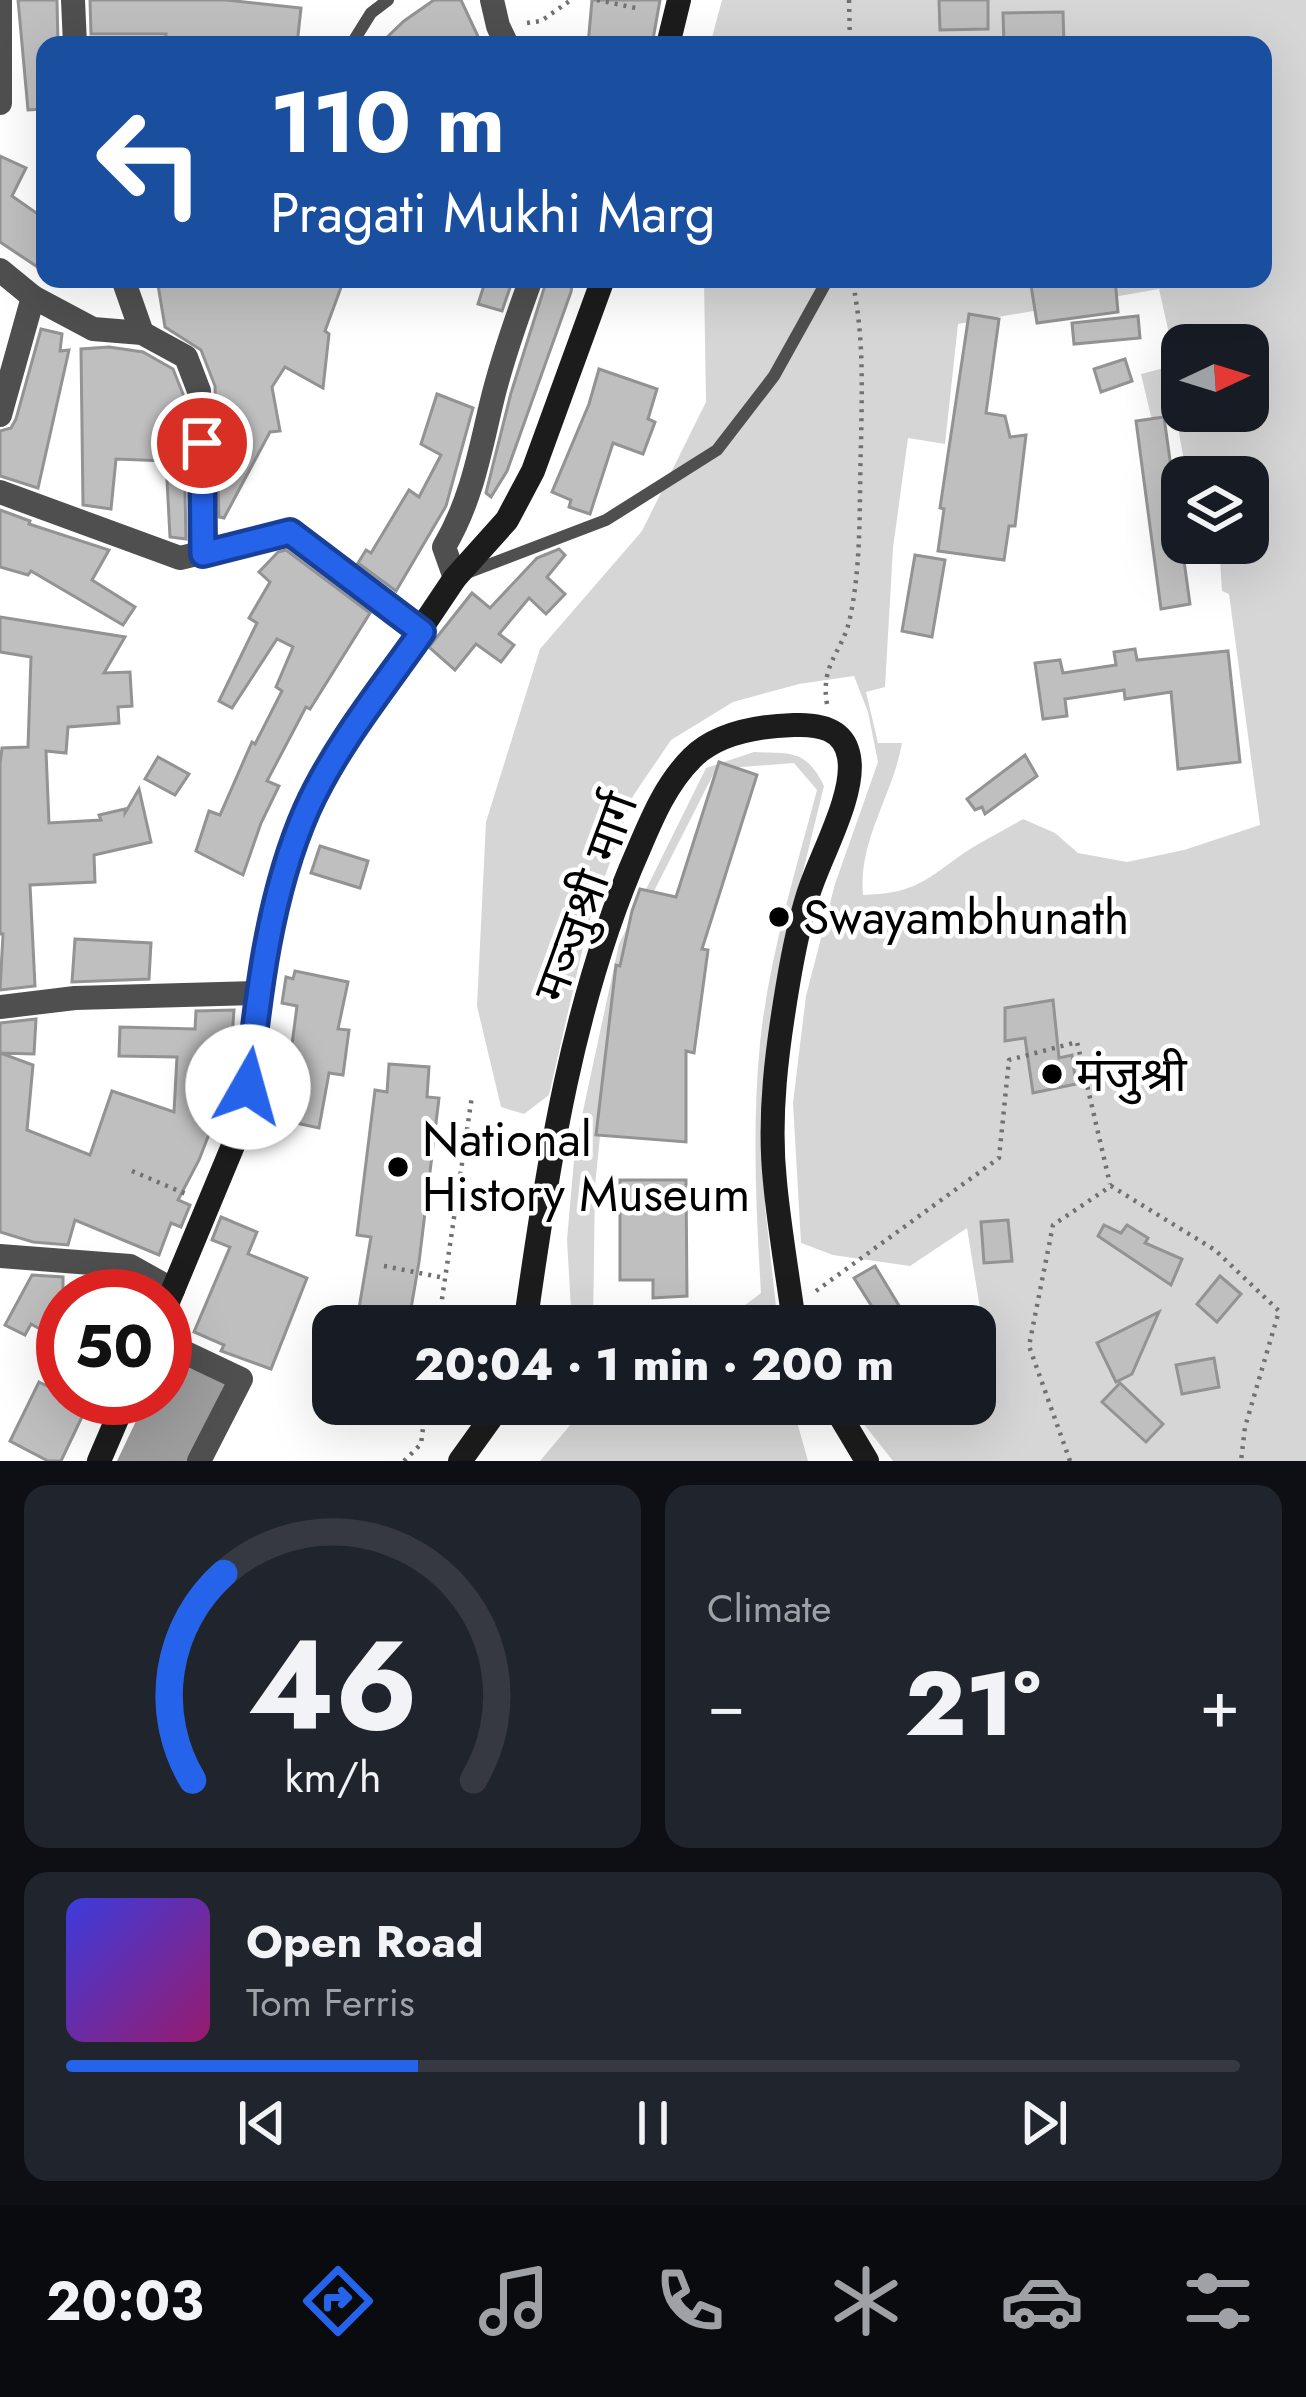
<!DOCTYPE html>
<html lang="en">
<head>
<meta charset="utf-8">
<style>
	:root { --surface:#171b24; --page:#20242c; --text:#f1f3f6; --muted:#9ea1a6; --line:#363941; --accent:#2563eb }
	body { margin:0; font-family:Jost,"Noto Sans Devanagari",sans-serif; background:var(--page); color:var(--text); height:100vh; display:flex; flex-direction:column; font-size:45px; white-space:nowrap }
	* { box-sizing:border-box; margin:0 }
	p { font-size:39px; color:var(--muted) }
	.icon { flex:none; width:66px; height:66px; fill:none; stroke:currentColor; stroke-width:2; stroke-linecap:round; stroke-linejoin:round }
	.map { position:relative; height:1461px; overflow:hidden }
	.drawer { display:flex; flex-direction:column; gap:24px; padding:24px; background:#0d0f14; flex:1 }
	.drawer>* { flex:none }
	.top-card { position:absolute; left:36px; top:36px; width:1236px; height:252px; border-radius:24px; box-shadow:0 12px 48px #0002; background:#1a4fa0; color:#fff; overflow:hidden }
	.needle { width:78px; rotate:86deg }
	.tools { position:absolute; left:1161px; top:324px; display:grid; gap:24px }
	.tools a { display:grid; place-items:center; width:108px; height:108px; border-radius:24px; background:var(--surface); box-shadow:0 12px 48px #0002; font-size:60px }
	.speed { position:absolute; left:36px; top:1269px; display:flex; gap:24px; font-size:60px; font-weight:700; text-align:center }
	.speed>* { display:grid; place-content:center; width:156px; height:156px; border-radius:50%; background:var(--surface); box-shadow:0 12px 48px #0002; line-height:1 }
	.speed .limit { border:18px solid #d22; background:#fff; color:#111 }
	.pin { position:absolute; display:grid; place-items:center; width:102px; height:102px; color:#fff; margin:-51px; border:6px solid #fff; border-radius:50%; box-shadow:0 3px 12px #0007 }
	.me { position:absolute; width:132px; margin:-66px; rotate:7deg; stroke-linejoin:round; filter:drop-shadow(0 0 9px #0008) }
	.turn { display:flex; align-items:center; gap:42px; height:252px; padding:0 36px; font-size:54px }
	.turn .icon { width:156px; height:156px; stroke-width:2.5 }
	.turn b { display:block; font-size:84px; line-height:102px }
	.big { font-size:90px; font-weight:800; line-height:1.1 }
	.drawer .card { flex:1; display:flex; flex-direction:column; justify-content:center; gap:18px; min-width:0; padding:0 42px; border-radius:24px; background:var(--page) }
	.drawer .dial { align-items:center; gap:0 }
	.dial svg { height:312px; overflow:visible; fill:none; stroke:var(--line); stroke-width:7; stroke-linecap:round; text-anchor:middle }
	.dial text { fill:var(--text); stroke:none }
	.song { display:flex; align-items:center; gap:36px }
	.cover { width:144px; height:144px; border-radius:18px; background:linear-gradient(135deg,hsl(240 70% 55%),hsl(320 70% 35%)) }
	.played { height:12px; border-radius:6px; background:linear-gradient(90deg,var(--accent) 30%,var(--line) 30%) }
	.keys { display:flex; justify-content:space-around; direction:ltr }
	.heat { display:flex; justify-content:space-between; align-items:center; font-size:66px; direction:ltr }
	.drawer .tiles { flex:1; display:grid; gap:24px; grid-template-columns:1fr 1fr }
	.card:last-child { grid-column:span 2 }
	.trip { position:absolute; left:312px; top:1305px; width:684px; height:120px; border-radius:24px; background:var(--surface); box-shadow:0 12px 48px #0002; font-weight:800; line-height:120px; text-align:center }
	.dock { display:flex; height:192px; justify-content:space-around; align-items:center; background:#090b0e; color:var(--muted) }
	.dock .icon { width:84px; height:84px }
	.dock .on { color:var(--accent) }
	.dock b { font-size:54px; color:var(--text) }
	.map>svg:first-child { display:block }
</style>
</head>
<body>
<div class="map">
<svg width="1306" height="1461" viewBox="0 0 1306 1461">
	<rect width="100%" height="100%" fill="#fff"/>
	<!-- green -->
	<g fill="#d6d6d6" fill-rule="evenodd">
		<path d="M 722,0 L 1306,0 L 1306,1461 L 893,1461 L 859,1418 L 905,1404 L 975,1404 L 975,1382 L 991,1376 L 967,1228 L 910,1266 L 833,1255 L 801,1243 L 793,1103 L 806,996 L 835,884 L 878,762 L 868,712 L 854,676 L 799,684 L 733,702 L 671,740 L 633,796 L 588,925 L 549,1095 L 524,1114 L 501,1107 L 477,1006 L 486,822 L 540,649 L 642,531 L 706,402 L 704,279 L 1263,279 L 1263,45 L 710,45 ZM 1159,289 L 1176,365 L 1141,374 L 1153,425 L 1177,422 L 1187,477 L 1248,477 L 1248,543 L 1219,543 L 1222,591 L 1229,594 L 1260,825 L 1184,850 L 1127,862 L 1078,853 L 1055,833 L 1023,819 C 1001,832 977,843 957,858 C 920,885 910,893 863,895 C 858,840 893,795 902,743 L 878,743 L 866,692 L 885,687 L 893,548 L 908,438 L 945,444 L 958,324 ZM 1182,345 L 1248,345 L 1248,411 L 1182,411 Z"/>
		<path d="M 754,752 C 791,754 806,749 824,786 L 783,953 L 765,1090 L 765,1206 L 776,1307 L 771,1326 L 718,1326 L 761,1293 C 756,1210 752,1126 760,1043 C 769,957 795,873 817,790 L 794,763 L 716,769 L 648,903 L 607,1067 L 595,1186 L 593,1326 L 572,1326 L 567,1240 L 575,1148 L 619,944 L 706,768 Z"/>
		<polygon points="577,1404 596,1404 597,1408 605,1404 792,1404 808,1461 540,1461 577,1417"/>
	</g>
	<!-- water -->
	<polygon fill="#9d9d9d" points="167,1355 235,1384 196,1461 117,1461 147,1398 165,1398"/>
	<!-- building -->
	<g fill="#bfbfbf" stroke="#939393" stroke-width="3">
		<polygon points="18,0 57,0 58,45 45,45 45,109 28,110"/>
		<polygon points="90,0 226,0 301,8 297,45 165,45 166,34 91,34"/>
		<polygon points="434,0 461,0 482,45 379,45 404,21"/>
		<polygon points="592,0 660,0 652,45 588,45"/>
		<polygon points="939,0 988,0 988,29 940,30"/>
		<polygon points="1063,12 1064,45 1004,45 1003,13"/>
		<polygon points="0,156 26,168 12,196 45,219 45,272 0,242"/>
		<polygon points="157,279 343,282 325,331 329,334 323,388 285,367 272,387 280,431 270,432 224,518 219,517 215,386 201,350 165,327"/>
		<polygon points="486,279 513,279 502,311 478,304"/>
		<polygon points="547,279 573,279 571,292 507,471 491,497 486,493 511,393"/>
		<polygon points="1030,279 1115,279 1118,312 1037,323"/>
		<polygon points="969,314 999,319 986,413 1005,416 1010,437 1026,435 1015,526 1009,526 1004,560 938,551 944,509 940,508"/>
		<polygon points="1138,316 1140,338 1074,344 1072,323"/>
		<polygon points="41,329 62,334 60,351 69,350 38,488 0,476 0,431 11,428 16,419"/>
		<polygon points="109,347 143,352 173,369 183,394 186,539 170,537 166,461 116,459 111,509 83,505 81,349"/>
		<polygon points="1125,359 1132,381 1101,392 1094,369"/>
		<polygon points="599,369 657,389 648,419 655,422 643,454 613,443 590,514 569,507 571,500 552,492 589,404"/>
		<polygon points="437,394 473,408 446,506 396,591 358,563 366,550 371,553 409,490 419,497 441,455 421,444"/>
		<polygon points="1164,417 1190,604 1161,609 1136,421"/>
		<polygon points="0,510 30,521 29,524 109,550 92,580 135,607 123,625 31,571 28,575 0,567"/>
		<polygon points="559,549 565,555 547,577 565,594 546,614 529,598 499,634 514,645 501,662 476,644 455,670 429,647 472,593 490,608 537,558"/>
		<polygon points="286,550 370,613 310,709 306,707 267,781 279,786 261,823 243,875 196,851 209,811 220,815 252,742 255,744 282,691 276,687 293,647 277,639 232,708 219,701 257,623 249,618 270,582 259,572 278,552"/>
		<polygon points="915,555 945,560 932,637 902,631"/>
		<polygon points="0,617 125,637 104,673 130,672 132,706 118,707 119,723 68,727 66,753 46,751 49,823 101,820 99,815 125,809 125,813 139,789 151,842 94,855 95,882 30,885 35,986 0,990 3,934 0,934 0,764 2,748 28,747 31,657 0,652"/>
		<polygon points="1135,649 1137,660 1228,651 1240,762 1178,769 1171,692 1125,699 1124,690 1065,699 1067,716 1043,719 1035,663 1060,660 1063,673 1116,665 1114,652"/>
		<polygon points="1025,755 1037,776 985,814 982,807 975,810 967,799"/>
		<polygon points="158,757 189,774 175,795 145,779"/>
		<polygon points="719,762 757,775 702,949 708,950 694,1053 686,1051 686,1142 596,1135 616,965 620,966 632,911 640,889 676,897"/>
		<polygon points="320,846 368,861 360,888 311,873"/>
		<polygon points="75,939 151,943 149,979 72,982"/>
		<polygon points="295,971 348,982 338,1029 349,1030 343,1075 329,1073 319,1128 259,1115 269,1047 291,1052 297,1006 282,1003 286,977 293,979"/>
		<polygon points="1053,1000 1059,1058 1072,1055 1076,1084 1033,1093 1025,1038 1005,1041 1005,1008"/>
		<polygon points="234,1010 232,1038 237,1040 226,1108 220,1106 199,1160 178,1200 190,1205 181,1227 171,1223 159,1255 75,1220 68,1245 33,1242 0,1232 0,1023 36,1019 34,1054 0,1053 33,1065 27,1130 90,1155 112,1091 174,1112 177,1057 119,1056 120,1027 195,1029 196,1011"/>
		<polygon points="389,1064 429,1067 427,1097 439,1098 419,1262 408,1326 356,1326 371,1237 357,1235 375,1090 387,1092"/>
		<polygon points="620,1180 686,1180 687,1296 653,1298 653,1280 620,1280"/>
		<polygon points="221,1217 257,1232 248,1254 307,1278 271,1369 221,1351 224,1345 194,1332 230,1247 212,1240"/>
		<polygon points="1008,1220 1012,1261 984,1263 981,1222"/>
		<polygon points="1104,1225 1121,1233 1127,1225 1148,1238 1145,1243 1182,1259 1171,1285 1098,1236"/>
		<polygon points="875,1266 901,1309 881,1321 854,1278"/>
		<polygon points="32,1275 63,1277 63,1342 31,1324 25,1335 5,1325"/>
		<polygon points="1220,1276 1241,1294 1217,1322 1197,1304"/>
		<polygon points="1159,1312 1132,1374 1116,1382 1097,1343"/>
		<polygon points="1214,1358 1219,1387 1182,1394 1176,1365"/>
		<polygon points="39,1382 63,1394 63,1398 91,1398 61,1461 48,1461 10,1441"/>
		<polygon points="1120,1383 1163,1424 1146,1442 1102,1402"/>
	</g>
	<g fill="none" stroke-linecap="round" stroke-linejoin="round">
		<!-- path -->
		<g stroke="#717171" stroke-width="4.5" stroke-dasharray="3 6" stroke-linecap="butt">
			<polyline points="597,0 636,8"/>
			<polyline points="849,0 850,45"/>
			<polyline points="527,23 541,21 571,0"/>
			<path d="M 827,704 C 820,663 843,652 850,618 C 862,562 859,500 861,443 C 862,387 864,335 852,279"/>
			<polyline points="132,1171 186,1194"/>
			<polyline points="384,1266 445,1278"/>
			<polyline points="816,1291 999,1158 1009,1060 1077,1042 1110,1184"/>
			<polyline points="438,1326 472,1096"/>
			<polyline points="404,1461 421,1444 426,1404"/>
			<polyline points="1070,1461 1029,1346 1053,1225 1111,1186 1215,1250 1279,1311 1245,1427 1241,1461"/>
		</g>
		<!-- lane -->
		<g stroke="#4f4f4f" stroke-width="12">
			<polyline points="351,45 371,13 388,0"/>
			<polyline points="467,573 606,520 717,450 774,376 828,279"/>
		</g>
		<!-- street -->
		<g stroke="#4f4f4f" stroke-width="24">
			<polyline points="73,0 75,45"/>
			<polyline points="492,0 498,26 507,45"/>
			<polyline points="0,103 0,0"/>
			<polyline points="0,270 33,297 93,329 142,333 186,357 199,391 203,554"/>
			<polyline points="123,279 142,333"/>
			<polyline points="0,415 33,297"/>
			<polyline points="0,492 180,558 290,532 422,632"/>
			<path d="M 455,578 L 444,547 C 471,501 479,456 491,405 C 501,362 516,320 531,279"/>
			<polyline points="0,1007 75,998 259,993"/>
			<polyline points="0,1256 130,1266 173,1290"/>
			<polyline points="165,1343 241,1379 199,1461"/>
		</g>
		<!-- secondary -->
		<g stroke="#1c1c1c" stroke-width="24">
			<polyline points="668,45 679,0"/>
			<polyline points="165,1309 237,1136 248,1087 259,993 283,880 307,810 336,755 455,578 507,520 533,471 603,279"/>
			<path d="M 525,1326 C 547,1168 573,998 638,851 C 652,818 666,784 692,758 C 717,733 760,726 794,725 C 819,724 844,728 849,757 C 856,795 819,858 808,895 C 799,924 793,954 788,984 C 777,1049 768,1116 775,1182 C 779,1224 786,1266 792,1308 L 799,1326"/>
			<polyline points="833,1404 867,1461"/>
			<polyline points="99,1461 126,1398"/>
			<polyline points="460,1461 501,1404"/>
		</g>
	</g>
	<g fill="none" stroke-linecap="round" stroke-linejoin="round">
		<!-- route casing -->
		<g stroke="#184099" stroke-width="30">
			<path id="route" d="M 202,443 L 203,554 L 290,532 L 422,632 C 382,689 336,745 307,809 C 269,895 258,995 248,1087"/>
		</g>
		<!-- route -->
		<use href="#route" stroke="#2563eb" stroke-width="21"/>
	</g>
	<!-- markers -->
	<g fill="#000" stroke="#fff" stroke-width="4.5">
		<circle cx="779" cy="917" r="12"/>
		<circle cx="1052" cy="1074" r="12"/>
		<circle cx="398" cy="1167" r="12"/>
	</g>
	<g text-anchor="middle" stroke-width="9" stroke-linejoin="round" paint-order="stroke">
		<!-- street labels -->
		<g font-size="48" fill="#000" stroke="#fff">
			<text transform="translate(585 897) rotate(-70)" y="17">मञ्जुश्री मार्ग</text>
		</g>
		<!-- poi labels -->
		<g font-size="48" fill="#000" stroke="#fff" text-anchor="start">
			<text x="803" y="934">Swayambhunath</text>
			<text x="1076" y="1091">मंजुश्री</text>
			<text x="422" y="1156">National<tspan x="422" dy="55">History Museum</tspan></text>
		</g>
	</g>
</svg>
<div class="tools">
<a><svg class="needle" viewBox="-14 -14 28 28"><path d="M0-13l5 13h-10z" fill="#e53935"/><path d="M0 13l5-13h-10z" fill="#9ea1a6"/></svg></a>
<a><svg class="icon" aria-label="layers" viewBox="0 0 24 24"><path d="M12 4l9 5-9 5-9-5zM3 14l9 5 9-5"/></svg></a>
</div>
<div class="speed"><div class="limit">50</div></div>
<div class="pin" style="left:202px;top:443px;background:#d93025"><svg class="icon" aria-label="arrive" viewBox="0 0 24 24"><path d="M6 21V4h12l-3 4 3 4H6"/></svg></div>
<svg class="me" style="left:248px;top:1087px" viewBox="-20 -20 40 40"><circle r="19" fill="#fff"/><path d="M0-13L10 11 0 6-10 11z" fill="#2563eb"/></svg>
<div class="trip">20:04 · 1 min · 200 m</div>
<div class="top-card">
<div class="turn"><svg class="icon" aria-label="left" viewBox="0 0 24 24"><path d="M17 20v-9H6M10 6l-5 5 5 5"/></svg><div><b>110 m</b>Pragati Mukhi Marg</div></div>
</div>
</div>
<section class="drawer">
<div class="tiles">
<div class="card dial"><svg viewBox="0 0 100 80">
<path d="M14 69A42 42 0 1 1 86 69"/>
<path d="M14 69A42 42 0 0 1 22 16" stroke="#2563eb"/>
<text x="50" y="56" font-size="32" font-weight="700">46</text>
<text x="50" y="72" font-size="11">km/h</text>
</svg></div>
<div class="card"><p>Climate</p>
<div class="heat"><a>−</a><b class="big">21°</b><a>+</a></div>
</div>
<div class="card">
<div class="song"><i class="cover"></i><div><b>Open Road</b><p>Tom Ferris</p></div></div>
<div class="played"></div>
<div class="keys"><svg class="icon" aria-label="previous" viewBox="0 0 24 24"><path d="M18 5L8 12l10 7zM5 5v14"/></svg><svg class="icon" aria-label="pause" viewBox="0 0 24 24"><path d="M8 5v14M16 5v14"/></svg><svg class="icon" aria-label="next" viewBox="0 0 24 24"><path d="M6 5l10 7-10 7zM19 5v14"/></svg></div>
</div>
</div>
</section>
<nav class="dock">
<b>20:03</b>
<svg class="icon on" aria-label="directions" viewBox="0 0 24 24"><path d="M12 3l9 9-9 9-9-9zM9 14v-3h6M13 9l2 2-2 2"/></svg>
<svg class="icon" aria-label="music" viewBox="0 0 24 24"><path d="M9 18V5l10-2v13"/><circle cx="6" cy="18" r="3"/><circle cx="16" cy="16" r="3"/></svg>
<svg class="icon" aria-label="phone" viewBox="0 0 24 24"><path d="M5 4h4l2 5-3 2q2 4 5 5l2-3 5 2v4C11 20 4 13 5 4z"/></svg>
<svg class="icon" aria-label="climate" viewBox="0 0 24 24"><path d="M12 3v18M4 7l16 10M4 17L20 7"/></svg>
<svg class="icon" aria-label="car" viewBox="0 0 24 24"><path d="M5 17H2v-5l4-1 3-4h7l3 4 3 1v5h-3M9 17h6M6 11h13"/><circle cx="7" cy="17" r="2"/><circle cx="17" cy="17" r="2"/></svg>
<svg class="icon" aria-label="filters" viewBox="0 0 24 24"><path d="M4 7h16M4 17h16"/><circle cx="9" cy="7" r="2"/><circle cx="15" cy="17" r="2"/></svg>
</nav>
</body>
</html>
